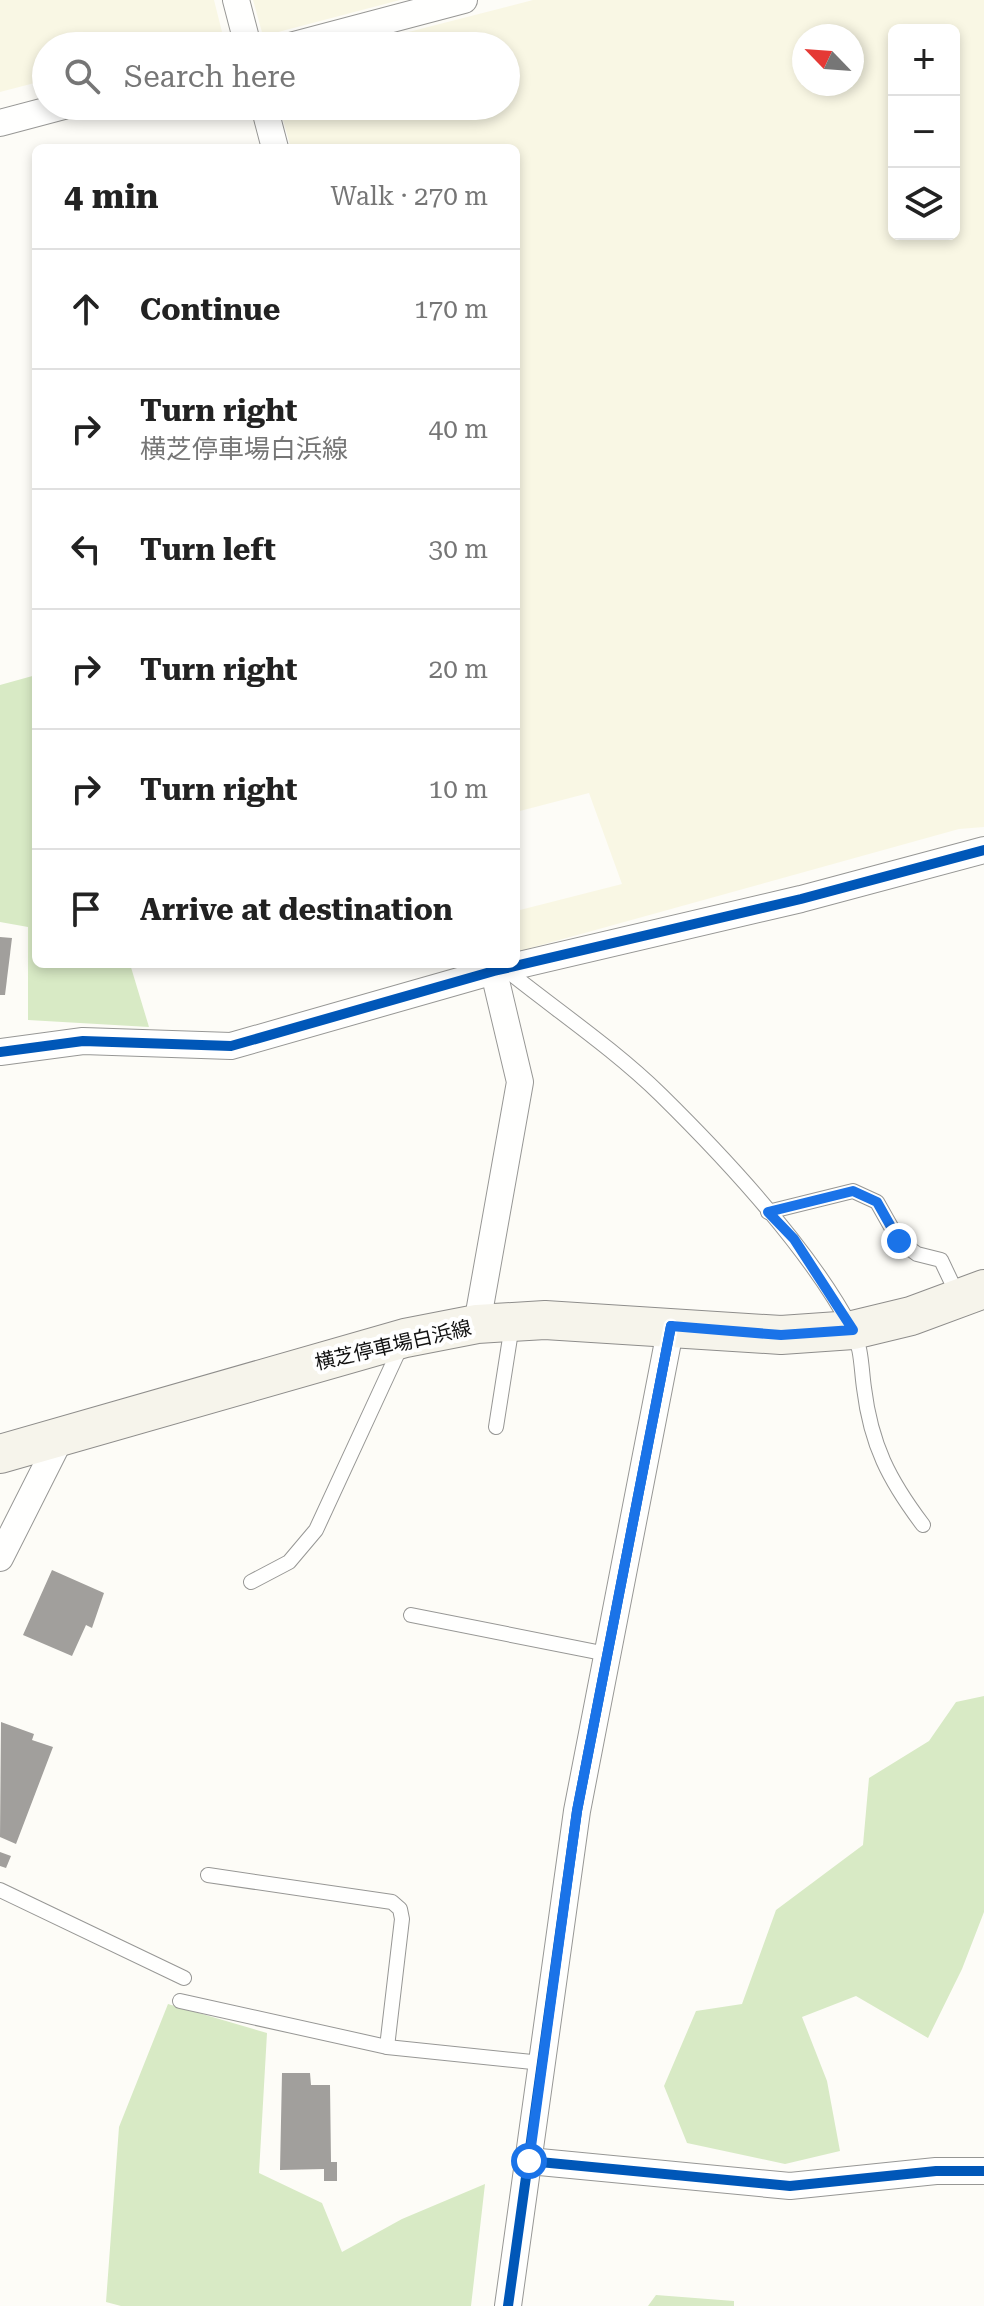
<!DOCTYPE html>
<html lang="en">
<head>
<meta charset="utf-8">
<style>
	:root { --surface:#fff; --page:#f2f2f2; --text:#222; --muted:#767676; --line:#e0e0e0 }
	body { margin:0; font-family:"Roboto Serif","Noto Sans JP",serif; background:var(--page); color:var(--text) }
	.controls { position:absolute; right:24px; top:24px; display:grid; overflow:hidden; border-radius:12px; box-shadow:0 4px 12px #0003 }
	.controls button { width:72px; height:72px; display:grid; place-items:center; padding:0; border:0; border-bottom:2px solid var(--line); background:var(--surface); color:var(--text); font:40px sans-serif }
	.compass { position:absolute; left:792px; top:24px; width:72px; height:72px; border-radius:50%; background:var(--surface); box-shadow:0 4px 12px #0003; rotate:295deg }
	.stop { position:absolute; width:24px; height:24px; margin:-18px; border:6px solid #1a73e8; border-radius:50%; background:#fff }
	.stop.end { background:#1a73e8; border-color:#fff; box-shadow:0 2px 8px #0008 }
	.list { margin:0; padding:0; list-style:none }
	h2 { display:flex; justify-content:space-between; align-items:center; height:104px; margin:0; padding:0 32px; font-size:34px }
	h2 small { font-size:26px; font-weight:400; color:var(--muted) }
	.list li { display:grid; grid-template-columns:52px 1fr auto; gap:24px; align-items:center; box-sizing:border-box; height:120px; padding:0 32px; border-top:2px solid var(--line) }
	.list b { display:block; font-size:30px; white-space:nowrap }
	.list p { margin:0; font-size:26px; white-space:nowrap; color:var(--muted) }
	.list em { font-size:26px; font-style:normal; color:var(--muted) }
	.icon { flex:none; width:44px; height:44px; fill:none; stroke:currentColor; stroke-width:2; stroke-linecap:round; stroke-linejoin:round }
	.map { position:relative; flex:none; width:984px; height:2306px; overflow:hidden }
	.search { position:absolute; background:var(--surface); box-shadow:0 4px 12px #0003; left:32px; top:32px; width:488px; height:88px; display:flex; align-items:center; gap:20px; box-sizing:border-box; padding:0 28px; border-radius:44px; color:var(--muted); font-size:30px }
	.panel { position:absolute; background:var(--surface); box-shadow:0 4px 12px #0003; left:32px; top:144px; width:488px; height:824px; border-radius:12px }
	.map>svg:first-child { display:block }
	.farmland { fill:#f9f7e4; fill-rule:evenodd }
	.forest { fill:#d8eac5 }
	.building { fill:#a19f9c }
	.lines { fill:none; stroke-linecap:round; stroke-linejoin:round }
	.lane-casing { stroke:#979795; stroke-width:16 }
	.street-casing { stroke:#979795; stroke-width:28 }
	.secondary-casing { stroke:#8e8d8b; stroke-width:40 }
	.lane { stroke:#fffffe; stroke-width:14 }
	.street { stroke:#fffffe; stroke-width:26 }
	.secondary { stroke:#f6f4eb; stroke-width:38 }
	.cycleway-casing { stroke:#fff; stroke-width:15 }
	.cycleway { stroke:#0057b8; stroke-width:10 }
	.route { stroke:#1a73e8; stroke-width:10 }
	.labels { text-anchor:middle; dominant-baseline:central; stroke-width:8; stroke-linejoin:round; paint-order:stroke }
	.street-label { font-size:20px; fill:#111; stroke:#fff }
</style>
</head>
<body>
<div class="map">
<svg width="984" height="2306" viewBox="0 0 984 2306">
	<rect width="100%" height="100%" fill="#fdfcf7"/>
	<g class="farmland">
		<polygon points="0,0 214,0 223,36 185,46 46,46 46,80 0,92"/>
		<polygon points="253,0 400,0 263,36"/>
		<path d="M533 0H984V827L959 829 516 952V911L622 884 589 793 516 812V148H291L279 106H506V46H390L389 37ZM894 30H954V234H894ZM852 36V84H804V36Z"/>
	</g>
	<g class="forest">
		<polygon points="36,675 36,964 130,964 149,1027 28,1020 28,927 0,922 0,685"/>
		<polygon points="984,1696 984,1912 962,1969 928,2038 856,1996 802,2017 827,2081 840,2151 785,2164 687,2143 664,2086 696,2011 742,2004 776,1910 863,1845 869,1778 929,1741 956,1702"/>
		<polygon points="168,2004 267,2033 259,2173 322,2203 342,2252 402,2219 485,2184 471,2306 121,2306 106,2302 119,2127"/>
		<polygon points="656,2295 734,2301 734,2306 648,2306"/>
	</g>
	<g class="building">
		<polygon points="0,937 12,938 5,995 0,995"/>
		<polygon points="52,1570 104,1593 92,1628 86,1625 72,1656 23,1635"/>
		<polygon points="1,1722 34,1734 32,1740 53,1747 16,1844 0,1837"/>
		<polygon points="0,1852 11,1856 6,1868 0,1866"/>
		<polygon points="282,2073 310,2073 311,2085 330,2085 331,2162 337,2162 337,2181 324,2181 324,2169 280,2170"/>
	</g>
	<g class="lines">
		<defs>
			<g id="lane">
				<path d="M505 969C556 1010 614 1049 661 1095 726 1159 809 1248 852 1329 862 1348 861 1367 864 1388 871 1445 889 1480 923 1525"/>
				<polyline points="768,1212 853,1191 877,1202 899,1241 917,1254 941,1260 959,1298"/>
				<polyline points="496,1427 512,1325"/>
				<polyline points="251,1582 289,1562 316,1530 401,1346"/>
				<polyline points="411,1615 607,1654"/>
				<polyline points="208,1875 392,1902 400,1909 402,1919 387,2047"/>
				<polyline points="0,1890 184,1978"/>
				<polyline points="180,2001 387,2047 542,2063"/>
			</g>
			<g id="street">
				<polyline points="236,0 248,46"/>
				<polyline points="290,46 464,0"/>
				<polyline points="264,106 275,148"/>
				<polyline points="0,123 64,106"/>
				<polyline points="0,1052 83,1041 231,1046 494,971 801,899 984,850"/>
				<polyline points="477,1324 520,1082 492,964"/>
				<polyline points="0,1558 60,1439"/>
				<polyline points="529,2161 790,2186 936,2171 984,2171"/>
				<polyline points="508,2306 577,1811 671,1326"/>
			</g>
			<polyline id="secondary" points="0,1454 405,1338 477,1324 545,1320 781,1335 853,1330 911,1316 984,1289"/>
		</defs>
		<use href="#lane" class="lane-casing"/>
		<use href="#street" class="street-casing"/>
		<use href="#secondary" class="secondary-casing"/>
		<use href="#lane" class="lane"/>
		<use href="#street" class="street"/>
		<use href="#secondary" class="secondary"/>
		<defs>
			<g id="cycleway">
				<polyline points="0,1052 83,1041 231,1046 494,971 801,899 984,850"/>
				<polyline points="529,2161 790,2186 936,2171 984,2171"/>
				<polyline points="508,2306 577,1811 671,1326"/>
			</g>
		</defs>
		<use href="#cycleway" class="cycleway-casing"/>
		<use href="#cycleway" class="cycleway"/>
	</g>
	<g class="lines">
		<polyline class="route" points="529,2161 577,1811 671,1326 781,1335 853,1330 794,1239 768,1212 853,1191 877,1202 899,1241"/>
	</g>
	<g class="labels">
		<g class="street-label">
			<text transform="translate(393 1345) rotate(-13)">横芝停車場白浜線</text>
		</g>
	</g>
</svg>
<div class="controls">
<button>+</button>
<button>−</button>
<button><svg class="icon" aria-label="layers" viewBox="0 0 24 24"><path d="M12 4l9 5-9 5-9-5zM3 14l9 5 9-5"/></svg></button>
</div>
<svg class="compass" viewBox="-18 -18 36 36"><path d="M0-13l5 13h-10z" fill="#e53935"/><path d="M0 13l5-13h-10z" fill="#767676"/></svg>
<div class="stop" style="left:529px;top:2161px"></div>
<div class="stop end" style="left:899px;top:1241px"></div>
<div class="search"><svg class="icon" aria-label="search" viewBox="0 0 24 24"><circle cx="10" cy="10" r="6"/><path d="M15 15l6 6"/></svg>Search here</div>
<section class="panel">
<h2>4 min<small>Walk · 270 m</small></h2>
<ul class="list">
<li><svg class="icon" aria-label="ahead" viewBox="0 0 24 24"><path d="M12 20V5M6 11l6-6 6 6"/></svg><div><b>Continue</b></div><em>170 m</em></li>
<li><svg class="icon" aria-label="right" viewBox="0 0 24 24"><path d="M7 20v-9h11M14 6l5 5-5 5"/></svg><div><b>Turn right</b><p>横芝停車場白浜線</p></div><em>40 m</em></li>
<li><svg class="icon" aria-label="left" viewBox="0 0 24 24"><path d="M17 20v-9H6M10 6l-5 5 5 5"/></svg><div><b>Turn left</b></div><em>30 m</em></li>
<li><svg class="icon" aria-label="right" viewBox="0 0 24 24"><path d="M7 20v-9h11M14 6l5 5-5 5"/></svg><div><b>Turn right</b></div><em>20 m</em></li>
<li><svg class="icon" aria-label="right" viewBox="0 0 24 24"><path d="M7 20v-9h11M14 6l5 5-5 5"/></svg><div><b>Turn right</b></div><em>10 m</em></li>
<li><svg class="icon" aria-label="arrive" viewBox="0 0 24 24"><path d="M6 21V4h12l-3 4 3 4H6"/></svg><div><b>Arrive at destination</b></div></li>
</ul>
</section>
</div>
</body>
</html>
